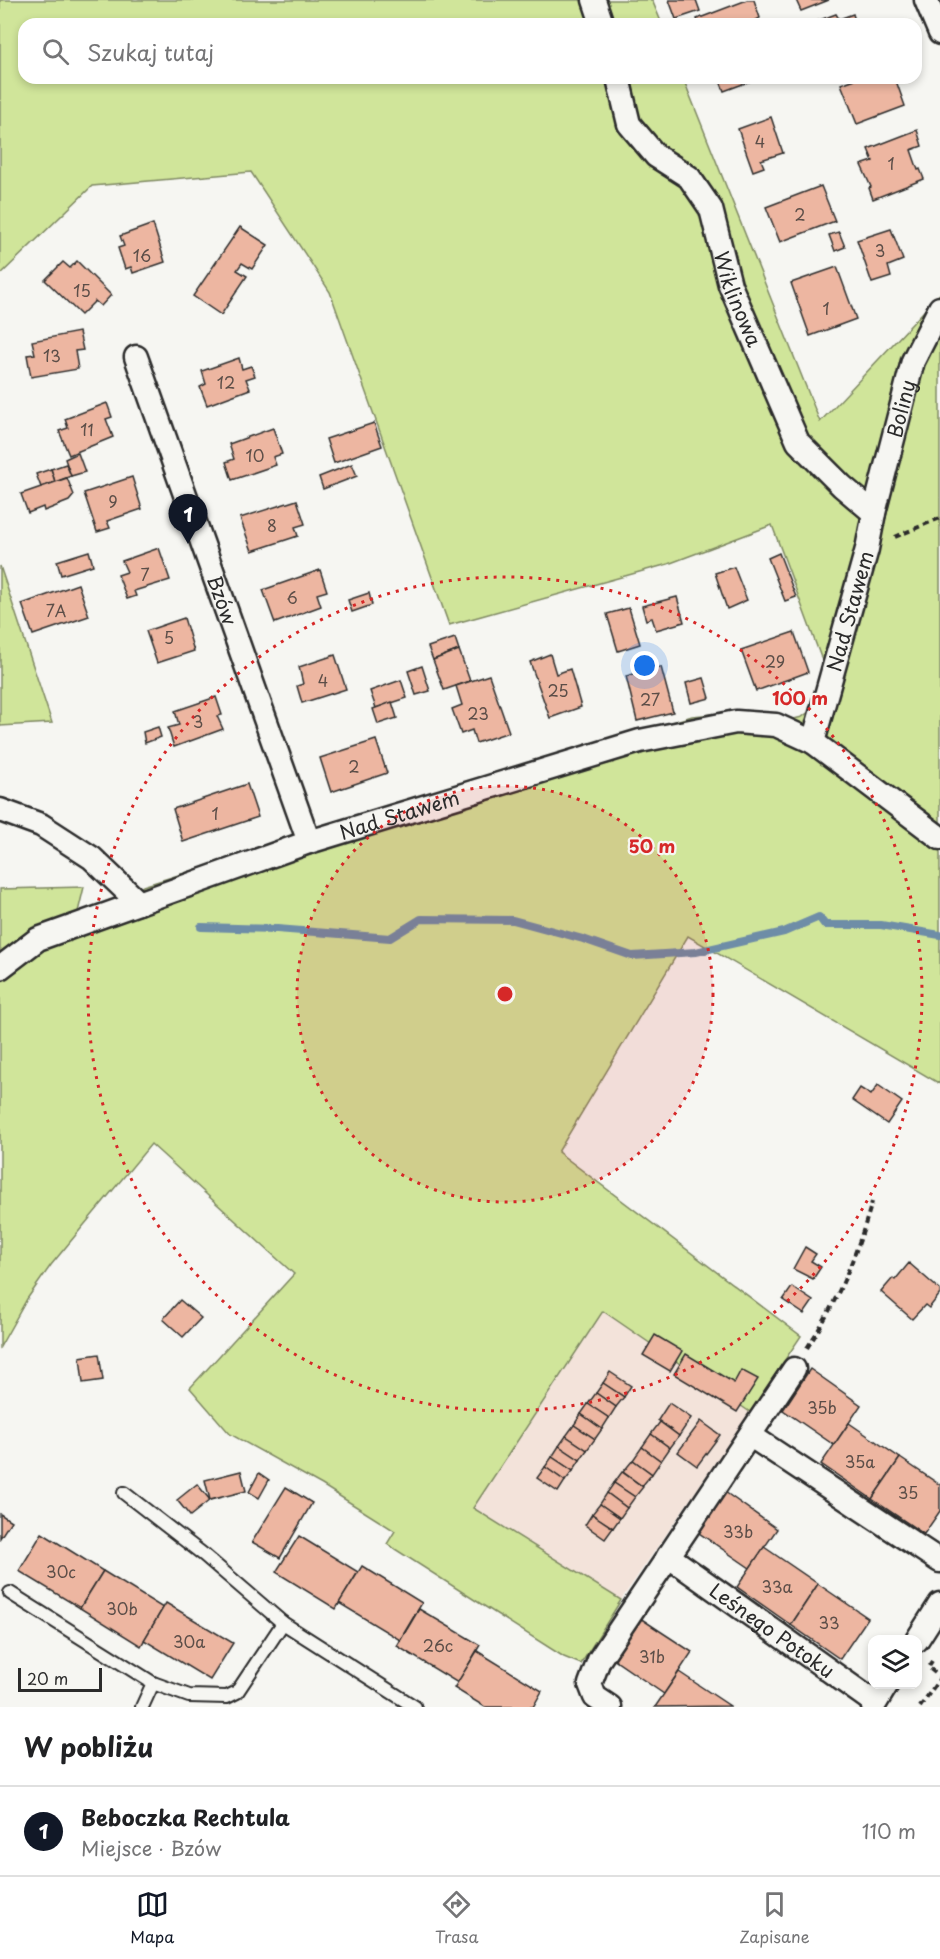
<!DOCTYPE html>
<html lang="pl">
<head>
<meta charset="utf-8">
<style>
	:root { --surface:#fff; --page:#f2f2f2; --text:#202124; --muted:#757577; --line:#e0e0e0; --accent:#111827 }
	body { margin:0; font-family:"Playpen Sans",sans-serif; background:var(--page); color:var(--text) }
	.controls { position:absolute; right:18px; bottom:18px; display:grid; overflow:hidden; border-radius:12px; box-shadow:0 3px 9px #0003 }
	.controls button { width:54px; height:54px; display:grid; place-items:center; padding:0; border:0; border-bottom:2px solid var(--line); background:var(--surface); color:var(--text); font:30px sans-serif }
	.scale { position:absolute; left:18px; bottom:15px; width:84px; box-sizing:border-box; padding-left:6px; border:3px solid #2b2b2b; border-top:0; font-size:16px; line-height:21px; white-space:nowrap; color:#2b2b2b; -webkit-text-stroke:4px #f6f6f2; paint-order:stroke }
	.you { position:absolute; left:645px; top:666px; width:21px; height:21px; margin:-15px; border:4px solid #fff; border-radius:50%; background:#1a73e8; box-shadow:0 0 0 9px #1a73e833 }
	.badge { display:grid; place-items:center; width:39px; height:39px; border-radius:50%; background:var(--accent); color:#fff; font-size:20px; font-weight:700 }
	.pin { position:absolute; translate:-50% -50px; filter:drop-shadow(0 2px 3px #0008) }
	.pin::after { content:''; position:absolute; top:32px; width:21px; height:18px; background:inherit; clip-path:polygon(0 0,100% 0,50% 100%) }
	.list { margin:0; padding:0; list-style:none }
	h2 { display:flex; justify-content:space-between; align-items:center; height:78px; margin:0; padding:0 24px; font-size:26px }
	h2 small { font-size:20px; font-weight:400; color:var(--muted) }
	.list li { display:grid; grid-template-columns:39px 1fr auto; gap:18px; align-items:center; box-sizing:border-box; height:90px; padding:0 24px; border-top:2px solid var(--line) }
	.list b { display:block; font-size:22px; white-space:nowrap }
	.list p { margin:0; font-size:20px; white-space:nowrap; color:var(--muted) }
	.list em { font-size:20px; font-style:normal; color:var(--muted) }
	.icon { flex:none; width:33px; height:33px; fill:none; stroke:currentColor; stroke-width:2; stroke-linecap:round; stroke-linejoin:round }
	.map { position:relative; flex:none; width:940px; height:1707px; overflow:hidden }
	.search { position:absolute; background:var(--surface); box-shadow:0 3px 9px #0003; left:18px; right:18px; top:18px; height:66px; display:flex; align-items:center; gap:15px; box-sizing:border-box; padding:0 21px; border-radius:18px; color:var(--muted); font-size:22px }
	.sheet { height:168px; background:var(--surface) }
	nav { display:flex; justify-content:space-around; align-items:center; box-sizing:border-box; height:84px; border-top:2px solid var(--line); background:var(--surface); font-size:16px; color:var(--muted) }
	nav a { display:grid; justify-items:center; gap:3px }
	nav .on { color:var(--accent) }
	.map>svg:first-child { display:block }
	.built { fill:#f3e3da }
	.green { fill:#d0e59a; stroke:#7e8862; stroke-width:1.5 }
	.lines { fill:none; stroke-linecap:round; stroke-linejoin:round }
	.stream { stroke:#6e8da7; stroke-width:8 }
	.building { fill:#edb6a1; stroke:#2b2b2b; stroke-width:1.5 }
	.lane-casing { stroke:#2b2b2b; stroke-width:16 }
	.street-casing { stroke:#2b2b2b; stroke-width:27 }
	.path { stroke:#2b2b2b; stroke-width:4; stroke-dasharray:6 4.5; stroke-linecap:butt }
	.lane { stroke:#f6f6f2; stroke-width:12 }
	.street { stroke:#f6f6f2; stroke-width:22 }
	.ring { fill:none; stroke:#d62828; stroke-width:3; stroke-dasharray:3 6 }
	.labels { text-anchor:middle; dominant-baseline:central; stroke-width:4.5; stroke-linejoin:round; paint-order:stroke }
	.number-label { font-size:16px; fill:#5c4e48 }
	.street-label { font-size:20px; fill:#2b2b2b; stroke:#f6f6f2 }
	.centre { fill:#d62828; stroke:#f6f6f2; stroke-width:3 }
	.ring-label { font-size:18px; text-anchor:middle; font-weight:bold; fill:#d62828; stroke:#f6f6f2; stroke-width:4.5; stroke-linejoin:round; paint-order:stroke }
</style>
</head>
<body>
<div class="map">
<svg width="940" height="1707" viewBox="0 0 940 1707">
	<rect width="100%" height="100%" fill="#f6f6f2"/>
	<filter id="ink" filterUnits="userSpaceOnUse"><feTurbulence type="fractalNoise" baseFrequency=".0167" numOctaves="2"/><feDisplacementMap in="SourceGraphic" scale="12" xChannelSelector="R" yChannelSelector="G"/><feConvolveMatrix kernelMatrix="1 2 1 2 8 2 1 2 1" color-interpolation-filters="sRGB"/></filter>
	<g filter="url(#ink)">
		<polygon class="built" points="603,1310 750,1412 621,1600 473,1508"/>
		<g class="green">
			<polygon points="0,0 652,0 662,24 24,24 24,78 683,78 820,422 940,294 940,1084 688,936 558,1152 801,1336 750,1412 603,1311 473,1508 621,1600 581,1664 564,1657 387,1544 395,1531 322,1485 230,1434 190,1388 294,1274 151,1144 51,1265 27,1299 0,1347 0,889 84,887 71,941 143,886 692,716 748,711 794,719 802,717 810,711 823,663 772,525 668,564 449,625 330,292 251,172 92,186 0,275"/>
			<polygon points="0,566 52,723 0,726"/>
		</g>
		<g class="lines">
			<polyline class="stream" points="201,927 277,929 390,938 421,919 513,920 583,939 632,956 696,952 784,932 819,917 825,925 881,925 940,935"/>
		</g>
		<g class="building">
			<polygon points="669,0 696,0 700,11 676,19"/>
			<polygon points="747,0 754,0 760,18 749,24 699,24 697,19"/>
			<polygon points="796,0 829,0 801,11"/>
			<polygon points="836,14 839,19 853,14 856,24 809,24"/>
			<polygon points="719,78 759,78 724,91"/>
			<polygon points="858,78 895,78 905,106 857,124 841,84"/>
			<polygon points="771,117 783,153 761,160 764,167 753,171 738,129"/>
			<polygon points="917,130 922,146 911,150 918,170 920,169 924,179 873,199 869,188 871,187 861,165 873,161 868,149"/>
			<polygon points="821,186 835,221 780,242 766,207"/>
			<polygon points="153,224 165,262 133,273 131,267 125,269 118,248 124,246 120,236"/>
			<polygon points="240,227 268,245 252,269 242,263 237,270 247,276 221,315 193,296"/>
			<polygon points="891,229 903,260 888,266 891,277 872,283 857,240"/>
			<polygon points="839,232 845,247 835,251 829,235"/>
			<polygon points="77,261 111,295 101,306 95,301 81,315 45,280 63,262 70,268"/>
			<polygon points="837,267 856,319 810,336 791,283"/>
			<polygon points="79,332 83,350 75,351 78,369 31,377 27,355 35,354 32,341"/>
			<polygon points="239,358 242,369 251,366 255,376 246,379 250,389 207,405 200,387 206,384 202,371"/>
			<polygon points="107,403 112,417 106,419 113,437 69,455 59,431 68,428 65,419"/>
			<polygon points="374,423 382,446 334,463 326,439"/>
			<polygon points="273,428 282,454 273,457 276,465 232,480 226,462 234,459 229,444"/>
			<polygon points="78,453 85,472 71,476 65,459"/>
			<polygon points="66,464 71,476 55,482 51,469"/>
			<polygon points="352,464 357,476 323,489 319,477"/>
			<polygon points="51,469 55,482 41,487 36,474"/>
			<polygon points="132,477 142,509 107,521 110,528 97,532 84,493"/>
			<polygon points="67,478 74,495 69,501 44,511 43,507 28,513 21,494"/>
			<polygon points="297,500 305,524 295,527 298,536 252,551 240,518"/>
			<polygon points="159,548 170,580 134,591 136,596 127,599 118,575 127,572 122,561"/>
			<polygon points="89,551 93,565 61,575 57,561"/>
			<polygon points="779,553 796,597 785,601 768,558"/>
			<polygon points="734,567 747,600 727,609 715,573"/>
			<polygon points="320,570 327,591 317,594 321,606 275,623 263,590"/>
			<polygon points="78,584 89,616 33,635 22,604"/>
			<polygon points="369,593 372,605 352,612 348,600"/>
			<polygon points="677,597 684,622 656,630 652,618 646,620 642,606"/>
			<polygon points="629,608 640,644 618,651 607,614"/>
			<polygon points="184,618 194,651 157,663 146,631"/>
			<polygon points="794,632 808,672 756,691 741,650"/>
			<polygon points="455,638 459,650 433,660 428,647"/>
			<polygon points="459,650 470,681 444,690 433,660"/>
			<polygon points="550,654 556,674 570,669 581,707 550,718 530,662"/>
			<polygon points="335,655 346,689 302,703 297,686 303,684 299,667"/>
			<polygon points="422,666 430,691 416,695 408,671"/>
			<polygon points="661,667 673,712 637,721 626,676"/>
			<polygon points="489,675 509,732 476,743 472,730 461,734 452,709 462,705 456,686"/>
			<polygon points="704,678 710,698 691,703 686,683"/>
			<polygon points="401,680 407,698 376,708 370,691"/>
			<polygon points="216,697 222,715 217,716 223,729 174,747 168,728 179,725 175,711"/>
			<polygon points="392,702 397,718 378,724 373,709"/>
			<polygon points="158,727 161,737 145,743 143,732"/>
			<polygon points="376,740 387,773 331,792 320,758"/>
			<polygon points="247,784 258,817 183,842 173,809"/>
			<polygon points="878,1085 902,1102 887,1124 852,1100 860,1088 871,1095"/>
			<polygon points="805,1247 816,1254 811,1261 821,1267 813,1279 793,1269"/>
			<polygon points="909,1263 940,1290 940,1294 929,1308 925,1305 912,1319 881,1292 893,1278 895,1280"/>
			<polygon points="792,1287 813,1301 804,1314 783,1300"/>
			<polygon points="180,1300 201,1318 183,1337 163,1319"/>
			<polygon points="655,1335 682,1351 670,1371 643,1355"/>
			<polygon points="99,1354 103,1380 83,1383 80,1357"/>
			<polygon points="686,1354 734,1383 741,1370 758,1379 737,1412 674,1374"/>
			<polygon points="810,1369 861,1405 834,1445 783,1410"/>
			<polygon points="610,1372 631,1386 624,1397 603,1383"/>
			<polygon points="603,1383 624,1397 616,1407 596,1393"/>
			<polygon points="596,1393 616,1407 609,1418 588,1404"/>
			<polygon points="669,1403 691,1418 679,1436 658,1420"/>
			<polygon points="588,1404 609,1418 602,1429 581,1414"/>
			<polygon points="581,1414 602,1429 595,1439 574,1425"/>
			<polygon points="701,1421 720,1435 697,1466 678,1452"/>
			<polygon points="660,1422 679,1436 670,1448 651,1434"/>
			<polygon points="849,1423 900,1458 872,1499 821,1464"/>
			<polygon points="574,1425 595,1439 587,1450 566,1436"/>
			<polygon points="651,1434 670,1448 661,1461 642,1447"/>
			<polygon points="566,1436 587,1450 580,1460 559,1446"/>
			<polygon points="559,1446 580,1460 573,1471 552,1457"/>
			<polygon points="642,1447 661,1461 652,1474 633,1460"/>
			<polygon points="552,1457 573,1471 565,1481 545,1467"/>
			<polygon points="900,1458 940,1485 940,1511 924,1534 872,1499"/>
			<polygon points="633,1460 652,1474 642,1486 623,1472"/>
			<polygon points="545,1467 565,1481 558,1492 537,1478"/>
			<polygon points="241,1471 246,1491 210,1500 205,1480"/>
			<polygon points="622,1472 643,1487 635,1497 614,1483"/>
			<polygon points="259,1473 269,1480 259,1498 249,1492"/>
			<polygon points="614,1483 635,1497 627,1508 607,1493"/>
			<polygon points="197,1484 210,1500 190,1516 177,1500"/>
			<polygon points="286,1487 312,1503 280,1558 252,1542"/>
			<polygon points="725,1492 777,1529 750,1568 699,1533"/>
			<polygon points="607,1493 627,1508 620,1518 600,1504"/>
			<polygon points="600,1504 620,1518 613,1528 592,1514"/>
			<polygon points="0,1514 11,1521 0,1538"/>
			<polygon points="592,1514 613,1528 605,1539 585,1525"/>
			<polygon points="42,1533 103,1571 80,1608 19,1571"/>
			<polygon points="299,1536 358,1572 336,1609 276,1572"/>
			<polygon points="764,1547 818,1584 791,1625 737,1587"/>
			<polygon points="362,1566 422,1603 400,1640 339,1603"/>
			<polygon points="103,1571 163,1608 141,1646 80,1608"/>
			<polygon points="818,1584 868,1618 840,1659 791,1625"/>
			<polygon points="166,1603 233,1643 210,1680 144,1640"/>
			<polygon points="419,1609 480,1645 458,1683 397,1646"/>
			<polygon points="640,1618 692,1652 664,1694 613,1659"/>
			<polygon points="477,1651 542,1691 533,1707 485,1707 454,1688"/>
			<polygon points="679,1672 730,1706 655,1707"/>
		</g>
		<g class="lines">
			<defs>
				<g id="lane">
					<polyline points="124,1493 204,1555 283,1623 415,1707"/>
					<polyline points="10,1593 153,1683 189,1696 227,1697 237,1692 283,1623"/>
					<polyline points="142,1707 153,1683"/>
				</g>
				<g id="street">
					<polyline points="594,0 602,24"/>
					<polyline points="926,0 940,33"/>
					<path id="s1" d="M618 78 629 124 656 156 689 177 711 209 730 285 798 442 842 486 874 513"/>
					<path id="s2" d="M136 357 309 842"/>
					<path id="s3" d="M813 742 867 549 874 513 913 361 940 308"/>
					<polyline points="0,810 41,825 92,858 139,903"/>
					<path id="s4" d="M0 968 38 939 309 842 640 741 736 722 776 725 813 742 940 838"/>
					<polyline points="751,1436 940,1561"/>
					<path id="s5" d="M668 1556 875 1703"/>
					<polyline points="917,1640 940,1604"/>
					<polyline points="610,1707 595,1697 590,1684 599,1660 794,1369"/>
					<polyline points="873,1707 887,1684"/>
				</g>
			</defs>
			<use href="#lane" class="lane-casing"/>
			<use href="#street" class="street-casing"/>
			<g class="path">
				<polyline points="895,537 940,518"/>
				<path d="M807 1348C837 1303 857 1254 872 1202"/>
				<polyline points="932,1661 928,1667 940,1677"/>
				<polyline points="920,1707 940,1678"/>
			</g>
			<use href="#lane" class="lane"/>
			<use href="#street" class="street"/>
		</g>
	</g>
	<circle cx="505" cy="994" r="208" fill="#d62828" fill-opacity=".12"/>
	<g class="ring">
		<circle cx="505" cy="994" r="208"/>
		<circle cx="505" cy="994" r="417"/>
	</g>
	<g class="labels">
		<g class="number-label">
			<text x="760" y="141">4</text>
			<text x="891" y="163">1</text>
			<text x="800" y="214">2</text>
			<text x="880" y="250">3</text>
			<text x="142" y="255">16</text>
			<text x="82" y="290">15</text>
			<text x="826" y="308">1</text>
			<text x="52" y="355">13</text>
			<text x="226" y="382">12</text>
			<text x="87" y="429">11</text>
			<text x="255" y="455">10</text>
			<text x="113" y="501">9</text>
			<text x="272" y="525">8</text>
			<text x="145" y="574">7</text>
			<text x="292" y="597">6</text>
			<text x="56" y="610">7A</text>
			<text x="169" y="637">5</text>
			<text x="775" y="661">29</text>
			<text x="323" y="680">4</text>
			<text x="558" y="690">25</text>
			<text x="650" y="699">27</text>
			<text x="478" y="713">23</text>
			<text x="198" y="721">3</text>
			<text x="354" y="766">2</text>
			<text x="215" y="813">1</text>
			<text x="822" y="1407">35b</text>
			<text x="860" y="1461">35a</text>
			<text x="908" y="1492">35</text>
			<text x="738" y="1531">33b</text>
			<text x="61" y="1571">30c</text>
			<text x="777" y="1586">33a</text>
			<text x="122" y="1608">30b</text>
			<text x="829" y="1622">33</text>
			<text x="189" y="1641">30a</text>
			<text x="438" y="1645">26c</text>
			<text x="652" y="1656">31b</text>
		</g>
		<g class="street-label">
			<text stroke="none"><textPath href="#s1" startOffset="261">Wiklinowa</textPath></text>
			<text stroke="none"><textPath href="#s3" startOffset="345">Boliny</textPath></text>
			<text stroke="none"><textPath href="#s2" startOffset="258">Bzów</textPath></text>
			<text stroke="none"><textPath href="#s3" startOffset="136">Nad Stawem</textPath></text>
			<text stroke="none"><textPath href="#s4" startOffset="430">Nad Stawem</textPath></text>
			<text stroke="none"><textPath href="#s5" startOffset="128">Leśnego Potoku</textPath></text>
		</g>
	</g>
	<circle cx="505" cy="994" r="9" class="centre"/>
	<g class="ring-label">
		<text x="800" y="705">100 m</text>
		<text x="652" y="853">50 m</text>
	</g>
</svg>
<div class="controls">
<button><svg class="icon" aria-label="layers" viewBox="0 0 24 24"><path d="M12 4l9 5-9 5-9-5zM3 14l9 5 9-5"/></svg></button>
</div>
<div class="scale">20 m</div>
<div class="you"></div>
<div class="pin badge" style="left:188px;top:544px">1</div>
<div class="search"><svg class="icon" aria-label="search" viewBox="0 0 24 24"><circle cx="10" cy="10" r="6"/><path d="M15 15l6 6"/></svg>Szukaj tutaj</div>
</div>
<section class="sheet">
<h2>W pobliżu<small></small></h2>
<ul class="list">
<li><span class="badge">1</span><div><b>Beboczka Rechtula</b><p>Miejsce · Bzów</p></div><em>110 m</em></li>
</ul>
</section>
<nav>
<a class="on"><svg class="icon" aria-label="map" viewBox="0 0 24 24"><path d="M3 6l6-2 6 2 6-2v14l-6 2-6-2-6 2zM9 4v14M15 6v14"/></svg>Mapa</a>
<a><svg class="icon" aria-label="directions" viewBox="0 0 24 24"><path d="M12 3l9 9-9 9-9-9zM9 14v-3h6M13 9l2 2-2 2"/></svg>Trasa</a>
<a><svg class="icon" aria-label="saved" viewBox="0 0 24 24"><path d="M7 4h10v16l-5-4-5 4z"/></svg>Zapisane</a>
</nav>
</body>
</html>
